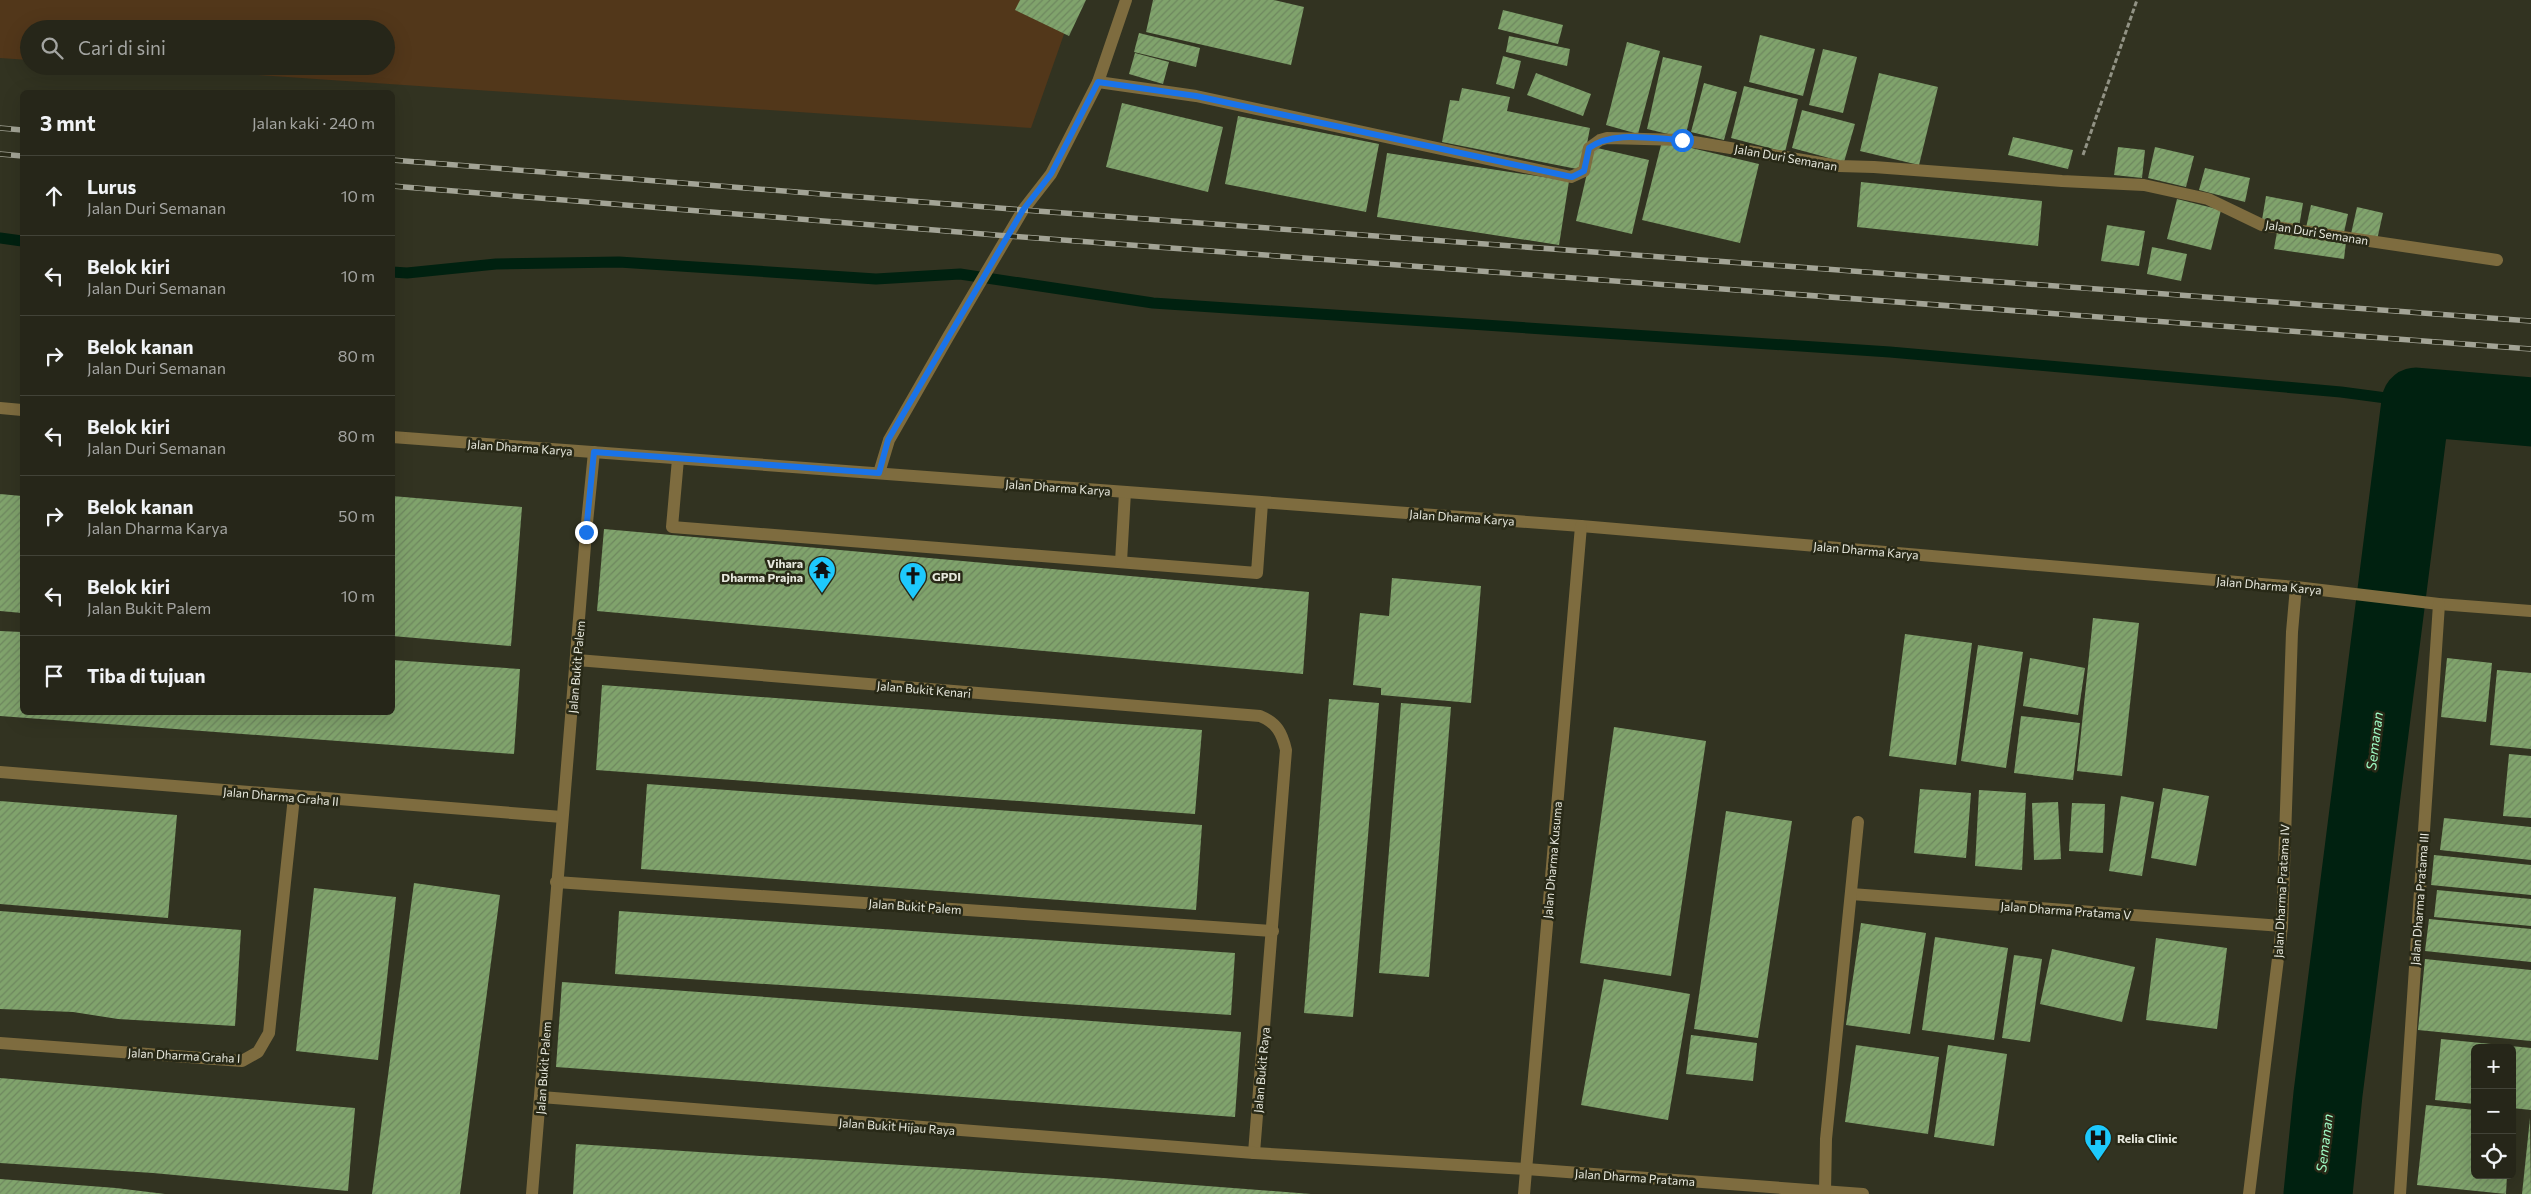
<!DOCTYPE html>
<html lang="id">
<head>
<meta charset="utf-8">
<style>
	:root { --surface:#262619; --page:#2e2e22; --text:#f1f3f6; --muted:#a4a5a2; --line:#424338 }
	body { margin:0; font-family:Commissioner,sans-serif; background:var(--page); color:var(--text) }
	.controls { position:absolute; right:15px; bottom:15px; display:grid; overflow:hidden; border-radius:8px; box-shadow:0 5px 20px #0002 }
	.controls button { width:45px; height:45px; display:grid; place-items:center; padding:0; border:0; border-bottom:1px solid var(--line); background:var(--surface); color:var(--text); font:25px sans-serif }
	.stop { position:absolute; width:15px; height:15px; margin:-11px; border:4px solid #1a73e8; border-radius:50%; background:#fff }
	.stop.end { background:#1a73e8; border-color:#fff; box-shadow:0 1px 5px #0008 }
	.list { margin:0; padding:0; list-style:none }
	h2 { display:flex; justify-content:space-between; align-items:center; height:65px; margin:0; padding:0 20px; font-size:21px }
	h2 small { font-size:16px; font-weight:400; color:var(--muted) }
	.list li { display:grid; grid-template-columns:32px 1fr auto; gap:15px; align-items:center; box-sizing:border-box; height:80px; padding:0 20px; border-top:1px solid var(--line) }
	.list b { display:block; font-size:19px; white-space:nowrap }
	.list p { margin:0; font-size:16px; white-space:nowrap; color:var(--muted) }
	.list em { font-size:16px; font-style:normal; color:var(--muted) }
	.icon { flex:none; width:28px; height:28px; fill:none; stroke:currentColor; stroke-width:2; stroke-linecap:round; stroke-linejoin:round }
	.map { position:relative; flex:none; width:2531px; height:1194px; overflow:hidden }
	.search { position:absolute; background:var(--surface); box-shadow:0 5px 20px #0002; left:20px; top:20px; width:375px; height:55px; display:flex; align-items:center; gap:12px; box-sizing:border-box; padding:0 18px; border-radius:28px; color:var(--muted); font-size:19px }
	.panel { position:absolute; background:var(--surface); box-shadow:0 5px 20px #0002; left:20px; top:90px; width:375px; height:625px; border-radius:8px }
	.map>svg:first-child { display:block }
	.green { fill:#52371a }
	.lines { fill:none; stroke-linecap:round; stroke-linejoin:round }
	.stream { stroke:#002110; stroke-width:11 }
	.river { stroke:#002110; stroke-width:69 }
	.building { fill:url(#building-hatch) }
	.path { stroke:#929385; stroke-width:3; stroke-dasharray:5 2.5; stroke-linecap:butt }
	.service { stroke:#7e6c3f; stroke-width:12 }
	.minor { stroke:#7e6c3f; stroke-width:12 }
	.rail-casing { stroke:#a3a496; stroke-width:5.5 }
	.rail { stroke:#282917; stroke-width:4; stroke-dasharray:11; stroke-linecap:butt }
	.route { stroke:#1a73e8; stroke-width:6 }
	.labels { text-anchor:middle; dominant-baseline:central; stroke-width:5; stroke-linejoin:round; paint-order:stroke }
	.street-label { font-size:12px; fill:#e7e8dd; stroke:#282917 }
	.poi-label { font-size:12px; font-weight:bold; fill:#e7e8dd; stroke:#282917; text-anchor:start }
	.water-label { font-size:14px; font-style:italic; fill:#9ffbc4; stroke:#282917 }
</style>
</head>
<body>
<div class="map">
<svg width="2531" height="1194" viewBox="0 0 2531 1194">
	<defs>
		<pattern id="building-hatch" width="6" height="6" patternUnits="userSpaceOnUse" patternTransform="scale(1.25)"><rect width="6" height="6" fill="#80a36c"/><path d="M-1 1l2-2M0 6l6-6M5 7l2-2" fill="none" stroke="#6e875f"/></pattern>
	</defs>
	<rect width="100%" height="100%" fill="#323321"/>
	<polygon class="green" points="0,0 1076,0 1031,128 128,66 386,66 386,29 29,29 29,60 0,58"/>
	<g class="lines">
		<g class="stream">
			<polyline points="0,238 22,241"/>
			<polyline points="392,272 407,273 496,264 619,262 876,279 960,274 1153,303 1890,352 2341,392 2416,402"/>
		</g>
		<polyline class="river" points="2318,1194 2328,1094 2416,402 2531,412"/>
	</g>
	<g class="building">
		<polygon points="1020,0 1086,0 1069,36 1015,10"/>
		<polygon points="1153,0 1274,0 1304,7 1291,65 1146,32"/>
		<polygon points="1503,10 1563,25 1558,44 1498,29"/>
		<polygon points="1139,33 1200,48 1196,67 1134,52"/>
		<polygon points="1760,35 1815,49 1803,96 1749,82"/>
		<polygon points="1509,36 1570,49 1567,66 1506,52"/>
		<polygon points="1627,42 1660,51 1638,134 1606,125"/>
		<polygon points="1823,49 1857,57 1843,113 1809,105"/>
		<polygon points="1135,53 1169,62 1163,84 1129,74"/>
		<polygon points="1503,56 1521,61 1514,89 1496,84"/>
		<polygon points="1663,57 1702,66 1685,138 1647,129"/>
		<polygon points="1536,73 1591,94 1583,116 1527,95"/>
		<polygon points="1879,73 1938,87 1919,165 1860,151"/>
		<polygon points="1704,83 1737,92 1724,140 1691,132"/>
		<polygon points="1744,86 1798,99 1785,152 1731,138"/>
		<polygon points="1462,88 1510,97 1507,111 1590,128 1582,170 1442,142 1450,100 1459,101"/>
		<polygon points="1122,103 1223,127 1208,192 1106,167"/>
		<polygon points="1802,110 1855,124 1844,162 1792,148"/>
		<polygon points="1238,116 1379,144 1366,212 1225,184"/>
		<polygon points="2013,137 2073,150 2068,169 2008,155"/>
		<polygon points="1662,141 1759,164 1740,243 1642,220"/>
		<polygon points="1593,147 1649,160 1632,234 1576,221"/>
		<polygon points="2118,147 2145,150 2142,178 2114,175"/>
		<polygon points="2155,147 2194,156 2186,187 2148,178"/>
		<polygon points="1387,153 1569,181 1559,245 1377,217"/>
		<polygon points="2205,168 2250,178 2245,202 2199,190"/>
		<polygon points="1861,182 2042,201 2038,246 1857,227"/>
		<polygon points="2266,196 2303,203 2299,227 2262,220"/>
		<polygon points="2177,199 2221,210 2211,250 2167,239"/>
		<polygon points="2311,205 2348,214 2343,237 2306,228"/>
		<polygon points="2357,207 2383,213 2377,240 2351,234"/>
		<polygon points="2107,225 2145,231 2139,266 2101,261"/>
		<polygon points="2277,232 2346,242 2344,259 2274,249"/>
		<polygon points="2152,247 2187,254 2181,281 2147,274"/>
		<polygon points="0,494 22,496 22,613 0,611"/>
		<polygon points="392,496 522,507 511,646 392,636"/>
		<polygon points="604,529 1309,592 1303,674 597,611"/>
		<polygon points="1392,578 1481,586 1471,703 1381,695 1381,688 1353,685 1360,613 1389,616"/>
		<polygon points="2093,618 2139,623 2122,776 2077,771"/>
		<polygon points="0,631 22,632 22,712 392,712 392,660 520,669 514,754 0,716"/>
		<polygon points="1905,634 1972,643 1956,765 1889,756"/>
		<polygon points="1978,645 2023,652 2006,768 1961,761"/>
		<polygon points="2030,658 2085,668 2078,715 2023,706"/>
		<polygon points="2447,658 2492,663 2486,722 2441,717"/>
		<polygon points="2497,670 2531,673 2531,749 2490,745"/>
		<polygon points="602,685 1202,730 1195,814 596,770"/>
		<polygon points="1329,699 1379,703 1353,1017 1304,1013"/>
		<polygon points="1401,703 1451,707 1429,977 1379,973"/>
		<polygon points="2021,716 2080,723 2073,780 2014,773"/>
		<polygon points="1614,727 1706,741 1671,976 1580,963"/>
		<polygon points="2509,754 2531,756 2531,818 2503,816"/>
		<polygon points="647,784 1202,825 1196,910 641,869"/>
		<polygon points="2163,788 2209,796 2196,866 2151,858"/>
		<polygon points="1920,789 1971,793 1966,858 1914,853"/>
		<polygon points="1979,790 2026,793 2022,870 1975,866"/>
		<polygon points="2121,796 2154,802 2142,876 2109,871"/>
		<polygon points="0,801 177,815 168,918 0,904"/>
		<polygon points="2058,802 2061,859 2034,860 2032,803"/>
		<polygon points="2072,803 2105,804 2103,853 2069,851"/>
		<polygon points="1726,811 1792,821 1758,1038 1694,1029"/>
		<polygon points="2444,818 2531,827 2531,860 2440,850"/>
		<polygon points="2434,855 2531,865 2531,895 2431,885"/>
		<polygon points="414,883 500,895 460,1194 372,1194"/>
		<polygon points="314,888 396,897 378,1060 296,1051"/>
		<polygon points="2437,890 2531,899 2531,926 2434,917"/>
		<polygon points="0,911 241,930 235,1026 118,1019 73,1012 0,1009"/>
		<polygon points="619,911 1235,953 1231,1015 615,974"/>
		<polygon points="2429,919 2531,929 2531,962 2425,951"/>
		<polygon points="1861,923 1926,933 1910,1034 1846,1025"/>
		<polygon points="1935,937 2008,948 1994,1040 1922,1030"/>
		<polygon points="2156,938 2227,948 2217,1029 2146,1020"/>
		<polygon points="2052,949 2135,967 2122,1022 2040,1004"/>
		<polygon points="2014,955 2042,959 2030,1042 2002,1038"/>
		<polygon points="2425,959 2531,970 2531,1041 2418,1030"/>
		<polygon points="1604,979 1690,994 1668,1120 1581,1105"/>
		<polygon points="562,982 1241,1032 1235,1117 556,1067"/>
		<polygon points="1691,1035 1757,1043 1753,1081 1686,1074"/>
		<polygon points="2441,1039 2531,1048 2531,1110 2512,1108 2512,1048 2475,1048 2475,1104 2435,1100"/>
		<polygon points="1856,1045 1939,1057 1928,1134 1845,1122"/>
		<polygon points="1948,1045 2007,1054 1994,1146 1934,1137"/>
		<polygon points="0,1078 355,1108 348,1191 153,1173 0,1163"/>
		<polygon points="2426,1105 2475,1110 2475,1175 2507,1175 2506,1194 2417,1185"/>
		<polygon points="2530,1118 2531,1194 2522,1194"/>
		<polygon points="576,1144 1103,1178 1311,1194 573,1194"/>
		<polygon points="0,1179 116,1188 165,1194 0,1194"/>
	</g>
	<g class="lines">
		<polyline class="path" points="2083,155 2137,0"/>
		<g class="service">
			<polyline points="678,459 672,527 1257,573 1262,503"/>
			<polyline points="1121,562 1125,492"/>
		</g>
		<g class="minor">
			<polyline points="1098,82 1196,96 1571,177 1584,171 1589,148 1600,140 1607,138 1682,140 1839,166 1874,167 2062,181 2144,185 2208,199 2262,225 2497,260"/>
			<polyline points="0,408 22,410"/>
			<polyline points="392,437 1581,526 2296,587 2439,604 2531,611"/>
			<polyline points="879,473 889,440 948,337 1023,210 1051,174 1098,82 1126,0"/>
			<path d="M577 660 1260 716C1277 723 1282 733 1286 750L1254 1153"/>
			<polyline points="0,772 562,817"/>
			<polyline points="556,882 1273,931"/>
			<polyline points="1851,894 2282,926"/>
			<polyline points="0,1043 242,1061 258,1052 269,1033 294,797"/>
			<polyline points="541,1097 1254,1153 1526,1169 1863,1194"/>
			<polyline points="1825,1191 1826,1139 1858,822"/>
			<polyline points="532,1194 586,533 594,452"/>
			<polyline points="1524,1194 1581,526"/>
			<polyline points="2249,1194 2282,926 2292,632 2296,587"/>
			<polyline points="2400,1194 2439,604"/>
		</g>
		<defs>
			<g id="rail">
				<polyline points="0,128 22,130"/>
				<polyline points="0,154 22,156"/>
				<polyline points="392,160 1023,210 2531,321"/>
				<polyline points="392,186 1008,236 2531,349"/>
			</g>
		</defs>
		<use href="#rail" class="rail-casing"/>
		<use href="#rail" class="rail"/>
	</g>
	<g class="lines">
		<path class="route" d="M586 532 594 452 879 473 888 440 1023 210 1051 174 1098 82 1196 96 1572 177 1584 171 1589 148C1613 130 1653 139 1682 140"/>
	</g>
	<defs>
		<symbol id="temple-pin" viewBox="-11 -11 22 30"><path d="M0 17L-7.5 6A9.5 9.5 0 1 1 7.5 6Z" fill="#1dc9fd" stroke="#282917"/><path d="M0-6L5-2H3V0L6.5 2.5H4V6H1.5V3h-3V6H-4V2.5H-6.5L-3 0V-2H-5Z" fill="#111"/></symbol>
		<symbol id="church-pin" viewBox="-11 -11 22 30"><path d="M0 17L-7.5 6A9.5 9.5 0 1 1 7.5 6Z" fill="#1dc9fd" stroke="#282917"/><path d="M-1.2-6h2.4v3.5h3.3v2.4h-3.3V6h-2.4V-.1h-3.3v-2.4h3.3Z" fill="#111"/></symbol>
		<symbol id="hospital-pin" viewBox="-11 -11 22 30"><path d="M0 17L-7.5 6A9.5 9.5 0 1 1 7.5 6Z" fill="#1dc9fd" stroke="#282917"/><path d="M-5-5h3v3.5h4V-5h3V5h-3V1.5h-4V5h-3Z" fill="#111"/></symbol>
	</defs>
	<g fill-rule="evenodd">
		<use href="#temple-pin" x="806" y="554" width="32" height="43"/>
		<use href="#church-pin" x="897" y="560" width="32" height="43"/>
		<use href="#hospital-pin" x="2082" y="1122" width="32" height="43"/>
	</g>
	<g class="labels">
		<g class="street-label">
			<text transform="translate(1786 157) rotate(10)">Jalan Duri Semanan</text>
			<text transform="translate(2317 232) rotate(9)">Jalan Duri Semanan</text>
			<text transform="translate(520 447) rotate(4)">Jalan Dharma Karya</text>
			<text transform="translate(1058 487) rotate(4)">Jalan Dharma Karya</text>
			<text transform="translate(1462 517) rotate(4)">Jalan Dharma Karya</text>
			<text transform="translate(1866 550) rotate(5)">Jalan Dharma Karya</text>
			<text transform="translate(2269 585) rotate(5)">Jalan Dharma Karya</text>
			<text transform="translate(576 667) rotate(-85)">Jalan Bukit Palem</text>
			<text transform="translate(924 689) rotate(5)">Jalan Bukit Kenari</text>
			<text transform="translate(281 796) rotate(5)">Jalan Dharma Graha II</text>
			<text transform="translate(1552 860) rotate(-85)">Jalan Dharma Kusuma</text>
			<text transform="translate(2281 891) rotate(-87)">Jalan Dharma Pratama IV</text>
			<text transform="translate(2419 899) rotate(-86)">Jalan Dharma Pratama III</text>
			<text transform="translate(915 906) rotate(4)">Jalan Bukit Palem</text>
			<text transform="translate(2066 910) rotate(4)">Jalan Dharma Pratama V</text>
			<text transform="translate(184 1055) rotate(3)">Jalan Dharma Graha I</text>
			<text transform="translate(543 1068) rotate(-86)">Jalan Bukit Palem</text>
			<text transform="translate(1261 1070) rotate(-85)">Jalan Bukit Raya</text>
			<text transform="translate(897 1126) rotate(4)">Jalan Bukit Hijau Raya</text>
			<text transform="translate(1635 1177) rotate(4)">Jalan Dharma Pratama</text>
		</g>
		<g class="poi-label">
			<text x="803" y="563" text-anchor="end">Vihara<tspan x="803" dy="14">Dharma Prajna</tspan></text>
			<text x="932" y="576">GPDI</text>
			<text x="2117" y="1138">Relia Clinic</text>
		</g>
		<g class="water-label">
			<text transform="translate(2374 741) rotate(-83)">Semanan</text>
			<text transform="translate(2324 1143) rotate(-83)">Semanan</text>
		</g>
	</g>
</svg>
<div class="controls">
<button>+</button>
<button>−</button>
<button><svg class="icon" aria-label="locate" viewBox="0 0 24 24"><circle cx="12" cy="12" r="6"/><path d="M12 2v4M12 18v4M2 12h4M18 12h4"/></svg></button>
</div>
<div class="stop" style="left:1682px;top:140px"></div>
<div class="stop end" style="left:586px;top:532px"></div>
<div class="search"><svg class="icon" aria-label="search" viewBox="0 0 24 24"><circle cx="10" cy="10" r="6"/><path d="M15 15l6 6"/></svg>Cari di sini</div>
<section class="panel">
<h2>3 mnt<small>Jalan kaki · 240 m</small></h2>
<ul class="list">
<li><svg class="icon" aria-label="ahead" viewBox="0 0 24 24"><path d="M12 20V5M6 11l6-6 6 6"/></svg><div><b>Lurus</b><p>Jalan Duri Semanan</p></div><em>10 m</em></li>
<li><svg class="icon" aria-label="left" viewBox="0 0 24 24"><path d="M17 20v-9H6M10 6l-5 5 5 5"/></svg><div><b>Belok kiri</b><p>Jalan Duri Semanan</p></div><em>10 m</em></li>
<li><svg class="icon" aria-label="right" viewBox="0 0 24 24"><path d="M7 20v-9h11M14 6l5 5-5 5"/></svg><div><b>Belok kanan</b><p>Jalan Duri Semanan</p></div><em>80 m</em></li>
<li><svg class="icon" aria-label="left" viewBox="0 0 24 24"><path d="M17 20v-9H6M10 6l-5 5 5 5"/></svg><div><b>Belok kiri</b><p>Jalan Duri Semanan</p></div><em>80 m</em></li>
<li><svg class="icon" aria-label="right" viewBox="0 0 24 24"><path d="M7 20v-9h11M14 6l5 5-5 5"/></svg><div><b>Belok kanan</b><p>Jalan Dharma Karya</p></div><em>50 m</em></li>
<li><svg class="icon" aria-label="left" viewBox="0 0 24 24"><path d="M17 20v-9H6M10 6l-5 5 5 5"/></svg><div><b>Belok kiri</b><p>Jalan Bukit Palem</p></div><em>10 m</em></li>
<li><svg class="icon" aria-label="arrive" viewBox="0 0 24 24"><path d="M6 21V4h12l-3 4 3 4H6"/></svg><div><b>Tiba di tujuan</b></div></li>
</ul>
</section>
</div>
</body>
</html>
